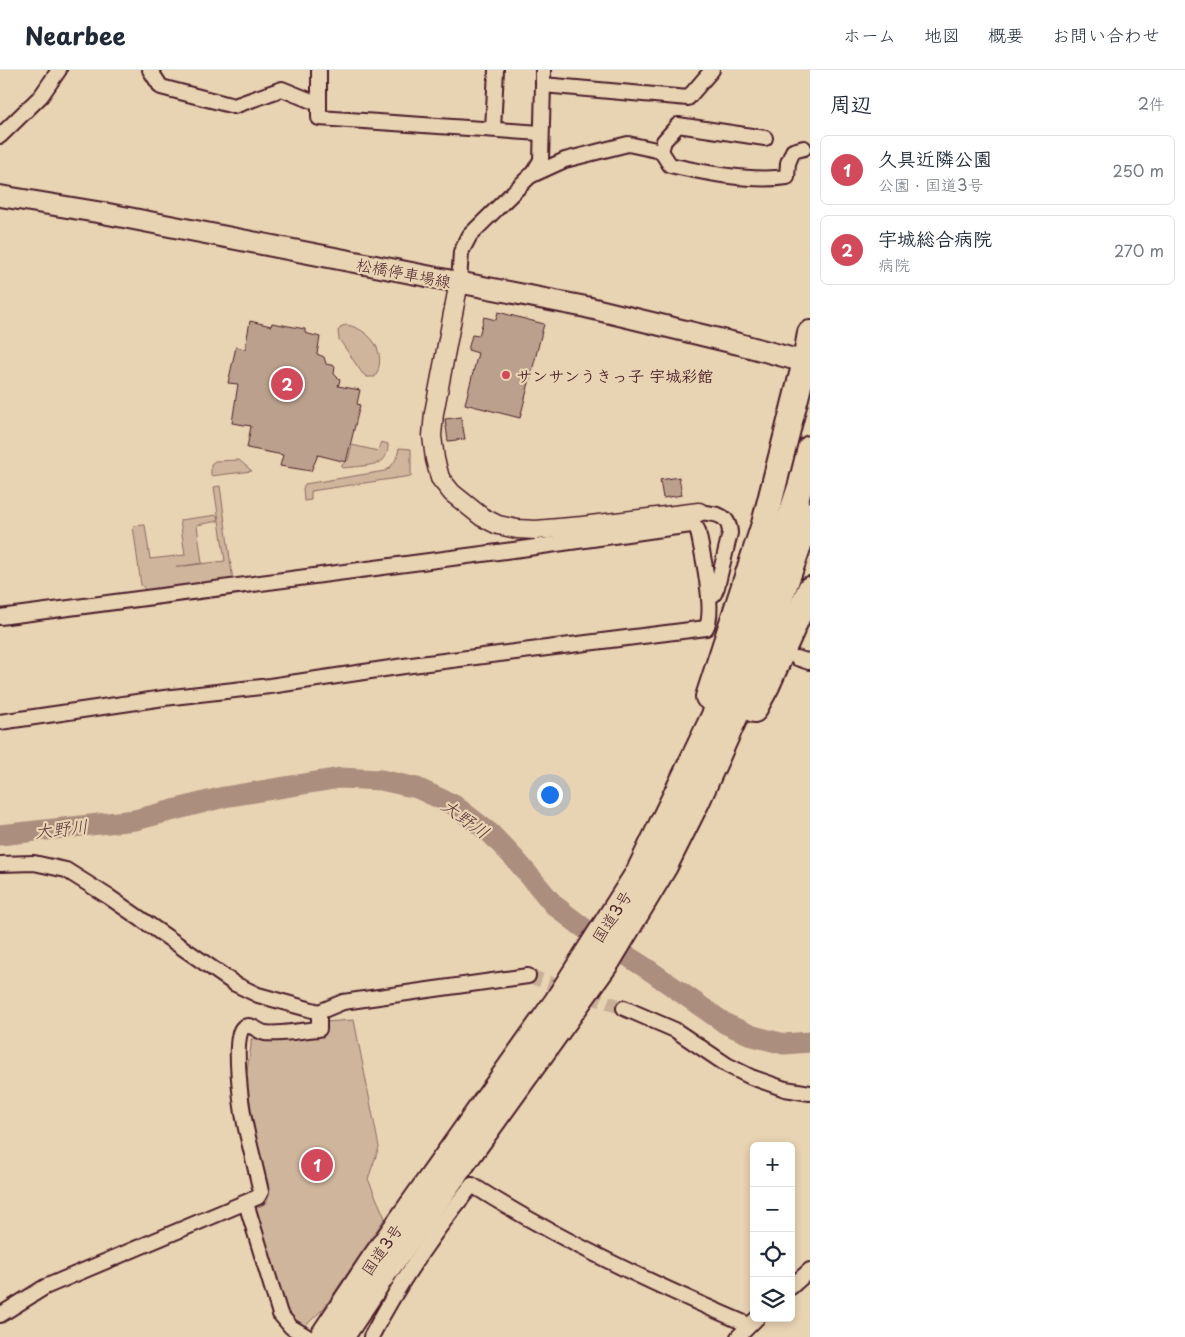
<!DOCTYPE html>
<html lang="ja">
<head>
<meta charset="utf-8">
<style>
	:root { --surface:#fff; --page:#f6f6f7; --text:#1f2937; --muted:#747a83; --line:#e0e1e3; --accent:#d1495b }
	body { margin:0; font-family:"Playpen Sans","Klee One",sans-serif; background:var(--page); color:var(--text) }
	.controls { position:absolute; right:15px; bottom:15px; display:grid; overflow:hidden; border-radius:8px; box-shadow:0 2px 8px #0003 }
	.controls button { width:45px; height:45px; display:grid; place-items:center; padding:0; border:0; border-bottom:1px solid var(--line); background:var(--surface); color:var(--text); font:25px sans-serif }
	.you { position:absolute; left:549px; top:724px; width:18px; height:18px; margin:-12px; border:4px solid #fff; border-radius:50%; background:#1a73e8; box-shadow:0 0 0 8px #1a73e833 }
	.badge { display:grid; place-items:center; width:32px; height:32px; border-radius:50%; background:var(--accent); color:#fff; font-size:16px; font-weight:700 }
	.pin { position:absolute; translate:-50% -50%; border:2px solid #fff; box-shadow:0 1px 5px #0006 }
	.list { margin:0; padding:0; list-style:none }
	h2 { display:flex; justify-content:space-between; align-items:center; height:65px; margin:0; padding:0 20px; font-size:21px }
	h2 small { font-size:16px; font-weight:400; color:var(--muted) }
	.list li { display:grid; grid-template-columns:32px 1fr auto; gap:15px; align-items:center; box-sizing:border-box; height:70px; margin:0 10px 10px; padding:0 10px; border:1px solid var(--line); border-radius:8px }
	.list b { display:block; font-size:19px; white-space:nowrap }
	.list p { margin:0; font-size:16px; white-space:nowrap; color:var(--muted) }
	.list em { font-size:16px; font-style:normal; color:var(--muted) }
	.icon { flex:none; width:28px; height:28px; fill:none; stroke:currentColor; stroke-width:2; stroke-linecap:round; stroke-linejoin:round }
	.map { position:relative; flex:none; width:810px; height:1267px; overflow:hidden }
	header { display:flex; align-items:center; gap:30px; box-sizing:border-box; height:70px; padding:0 25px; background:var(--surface); border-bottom:1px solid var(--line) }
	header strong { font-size:24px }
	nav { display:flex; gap:28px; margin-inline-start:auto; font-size:18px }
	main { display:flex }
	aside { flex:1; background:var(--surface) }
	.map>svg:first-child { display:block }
	.green { fill:#cfb59c; stroke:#8c6a64 }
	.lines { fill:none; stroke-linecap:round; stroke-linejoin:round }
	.river { stroke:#ac8e7f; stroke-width:21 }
	.building { fill:#bba18d; stroke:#4a1f2b }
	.minor-tunnel { stroke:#c8af97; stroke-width:14; stroke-dasharray:14 7; stroke-linecap:butt }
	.minor-casing { stroke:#4a1f2b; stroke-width:18 }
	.tertiary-casing { stroke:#4a1f2b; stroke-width:21 }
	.secondary-casing { stroke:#4a1f2b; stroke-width:24 }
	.trunk-casing { stroke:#4a1f2b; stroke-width:28 }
	.minor { stroke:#e8d3b2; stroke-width:14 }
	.tertiary { stroke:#e8d3b2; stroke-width:18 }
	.secondary { stroke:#e8d3b2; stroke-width:20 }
	.trunk { stroke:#e8d3b2; stroke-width:24 }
	.poi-dot { fill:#d1495b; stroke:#e8d3b2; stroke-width:2 }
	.labels { text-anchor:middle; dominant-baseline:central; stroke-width:4.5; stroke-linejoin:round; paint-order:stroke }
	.street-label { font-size:16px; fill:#4a1f2b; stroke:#e8d3b2 }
	.poi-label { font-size:16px; font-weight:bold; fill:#4a1f2b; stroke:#e8d3b2; text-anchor:start }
	.water-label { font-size:18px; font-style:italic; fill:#5e353c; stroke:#e8d3b2 }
</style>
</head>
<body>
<header>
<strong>Nearbee</strong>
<nav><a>ホーム</a><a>地図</a><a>概要</a><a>お問い合わせ</a></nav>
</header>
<main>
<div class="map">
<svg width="810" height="1267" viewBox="0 0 810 1267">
	<rect width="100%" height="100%" fill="#e8d3b2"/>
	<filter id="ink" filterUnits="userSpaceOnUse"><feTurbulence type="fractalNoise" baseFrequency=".02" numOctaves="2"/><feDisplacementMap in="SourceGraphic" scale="10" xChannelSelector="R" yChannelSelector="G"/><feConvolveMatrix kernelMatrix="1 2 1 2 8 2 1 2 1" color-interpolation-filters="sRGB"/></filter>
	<g filter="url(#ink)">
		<g class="green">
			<path d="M347 255C372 260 388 284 375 307H367L362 303 339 269 338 261 342 256Z"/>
			<path d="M381 372 388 374C388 379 387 386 383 390 378 396 350 397 342 398V395L348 390 352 375 378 381Z"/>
			<path d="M399 378 411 379V406L311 421V430L304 431 303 418 305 414 385 401C394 395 397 389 399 378Z"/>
			<polygon points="239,390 252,401 211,406 211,394 215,391"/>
			<polygon points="220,416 233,511 147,521 141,515 133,456 145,455 150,489 185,485 180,450 217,445 218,451 197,455 202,493 176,497 225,491 214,417"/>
			<polygon points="354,950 379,1077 368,1109 385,1148 324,1238 303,1258 286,1243 280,1229 256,1138 267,1133 268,1113 258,1081 246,1007 251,976 251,969 325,960 324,952"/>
		</g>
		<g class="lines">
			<polyline class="river" points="0,765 135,750 224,727 340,708 381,710 417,718 454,735 490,763 516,790 554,835 581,856 649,900 726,954 753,966 784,974 810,972"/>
		</g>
		<g class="building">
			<polygon points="498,242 544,254 520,348 465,334 478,283 468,280 472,265 479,266 484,247 496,250"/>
			<polygon points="250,251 271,256 272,253 305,259 305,263 320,267 317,284 324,287 326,294 335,296 334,304 340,310 338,316 360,320 357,334 360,335 346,392 318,385 311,401 280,396 283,385 247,378 251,356 232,353 238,314 228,313 236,277 245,279"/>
			<polygon points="461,347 465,369 448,371 445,349"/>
			<polygon points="679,407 682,425 663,428 660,410"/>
		</g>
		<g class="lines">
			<polyline class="minor-tunnel" points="528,906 624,938"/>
			<defs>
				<g id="minor">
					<polyline points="150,0 161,17 234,36 282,19 319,34"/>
					<polyline points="319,0 319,48 541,63"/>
					<polyline points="543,0 543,15"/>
					<polyline points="493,59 496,0"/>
					<polyline points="0,66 41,26 59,0"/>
					<polyline points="661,81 664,71 678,55 765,68"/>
					<path d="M532 105 565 90 628 74 661 81 670 95C706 103 750 112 787 107L788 93 793 81 804 78"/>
					<polyline points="532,105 541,90 543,15 688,28 712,0"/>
					<polyline points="459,212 461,182 470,165 533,103"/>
					<path d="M699 442C714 444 729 443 730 463L717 517 714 524 709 528"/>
					<path d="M0 547 521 479 691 455 696 457 698 461C702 482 716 541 706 558L404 596 270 616 164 628 0 652"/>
					<polyline points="797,588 809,592 810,590"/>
					<polyline points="0,794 34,793 66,800 109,827 235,914 258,925 319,942 343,932 528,906"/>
					<polyline points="624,938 675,960 727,995 751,1007 785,1019 810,1023"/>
					<polyline points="246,1133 280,1244 291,1257 306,1266"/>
					<polyline points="791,1217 810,1200"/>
					<path d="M0 1245 45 1217 258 1127 261 1122C256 1099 250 1077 245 1054 242 1040 231 963 244 957 252 953 258 962 265 963 278 965 305 960 319 959V942"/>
					<path d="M371 1267C399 1213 433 1163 472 1115 559 1170 653 1214 749 1255"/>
					<polyline points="738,1267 757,1248"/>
				</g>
				<polyline id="tertiary" points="459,212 434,343 432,366 435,389 440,408 452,423 482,447 498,455 517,459 536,460 582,456 699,442"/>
				<polyline id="secondary" points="0,126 103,143 586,237 739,274 805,292"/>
				<g id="trunk">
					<polyline points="708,627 764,454 805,292 810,263"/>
					<polyline points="754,640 767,616 810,519"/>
					<polyline points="344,1263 384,1203 608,891 665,796 697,732 750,614 810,444"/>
					<polyline points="322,1267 373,1190 557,931 638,803 731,610 774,496 801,414 810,378"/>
				</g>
			</defs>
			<use href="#minor" class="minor-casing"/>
			<use href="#tertiary" class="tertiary-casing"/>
			<use href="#secondary" class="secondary-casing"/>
			<use href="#trunk" class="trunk-casing"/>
			<use href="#minor" class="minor"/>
			<use href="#tertiary" class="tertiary"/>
			<use href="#secondary" class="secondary"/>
			<use href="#trunk" class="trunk"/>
		</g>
	</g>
	<circle class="poi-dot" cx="506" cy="305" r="5"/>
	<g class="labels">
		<g class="street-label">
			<text transform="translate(404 202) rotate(11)">松橋停車場線</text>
			<text transform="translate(611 846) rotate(-57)">国道3号</text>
			<text transform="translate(381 1179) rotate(-55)">国道3号</text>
		</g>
		<g class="poi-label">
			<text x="516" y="305">サンサンうきっ子 宇城彩館</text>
		</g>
		<g class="water-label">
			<text transform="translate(466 748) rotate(36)">大野川</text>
			<text transform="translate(61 758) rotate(-6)">大野川</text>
		</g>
	</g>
</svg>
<div class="controls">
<button>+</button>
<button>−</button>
<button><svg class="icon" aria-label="locate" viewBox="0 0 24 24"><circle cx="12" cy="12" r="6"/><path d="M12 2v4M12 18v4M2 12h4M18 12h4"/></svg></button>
<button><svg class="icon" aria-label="layers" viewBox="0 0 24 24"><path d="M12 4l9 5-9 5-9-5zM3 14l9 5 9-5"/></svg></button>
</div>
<div class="you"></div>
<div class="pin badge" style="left:317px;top:1095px">1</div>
<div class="pin badge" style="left:287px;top:314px">2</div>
</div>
<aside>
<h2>周辺<small>2件</small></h2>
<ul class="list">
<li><span class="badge">1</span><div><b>久具近隣公園</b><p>公園 · 国道3号</p></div><em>250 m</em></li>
<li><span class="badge">2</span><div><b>宇城総合病院</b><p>病院</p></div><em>270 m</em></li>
</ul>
</aside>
</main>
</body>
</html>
